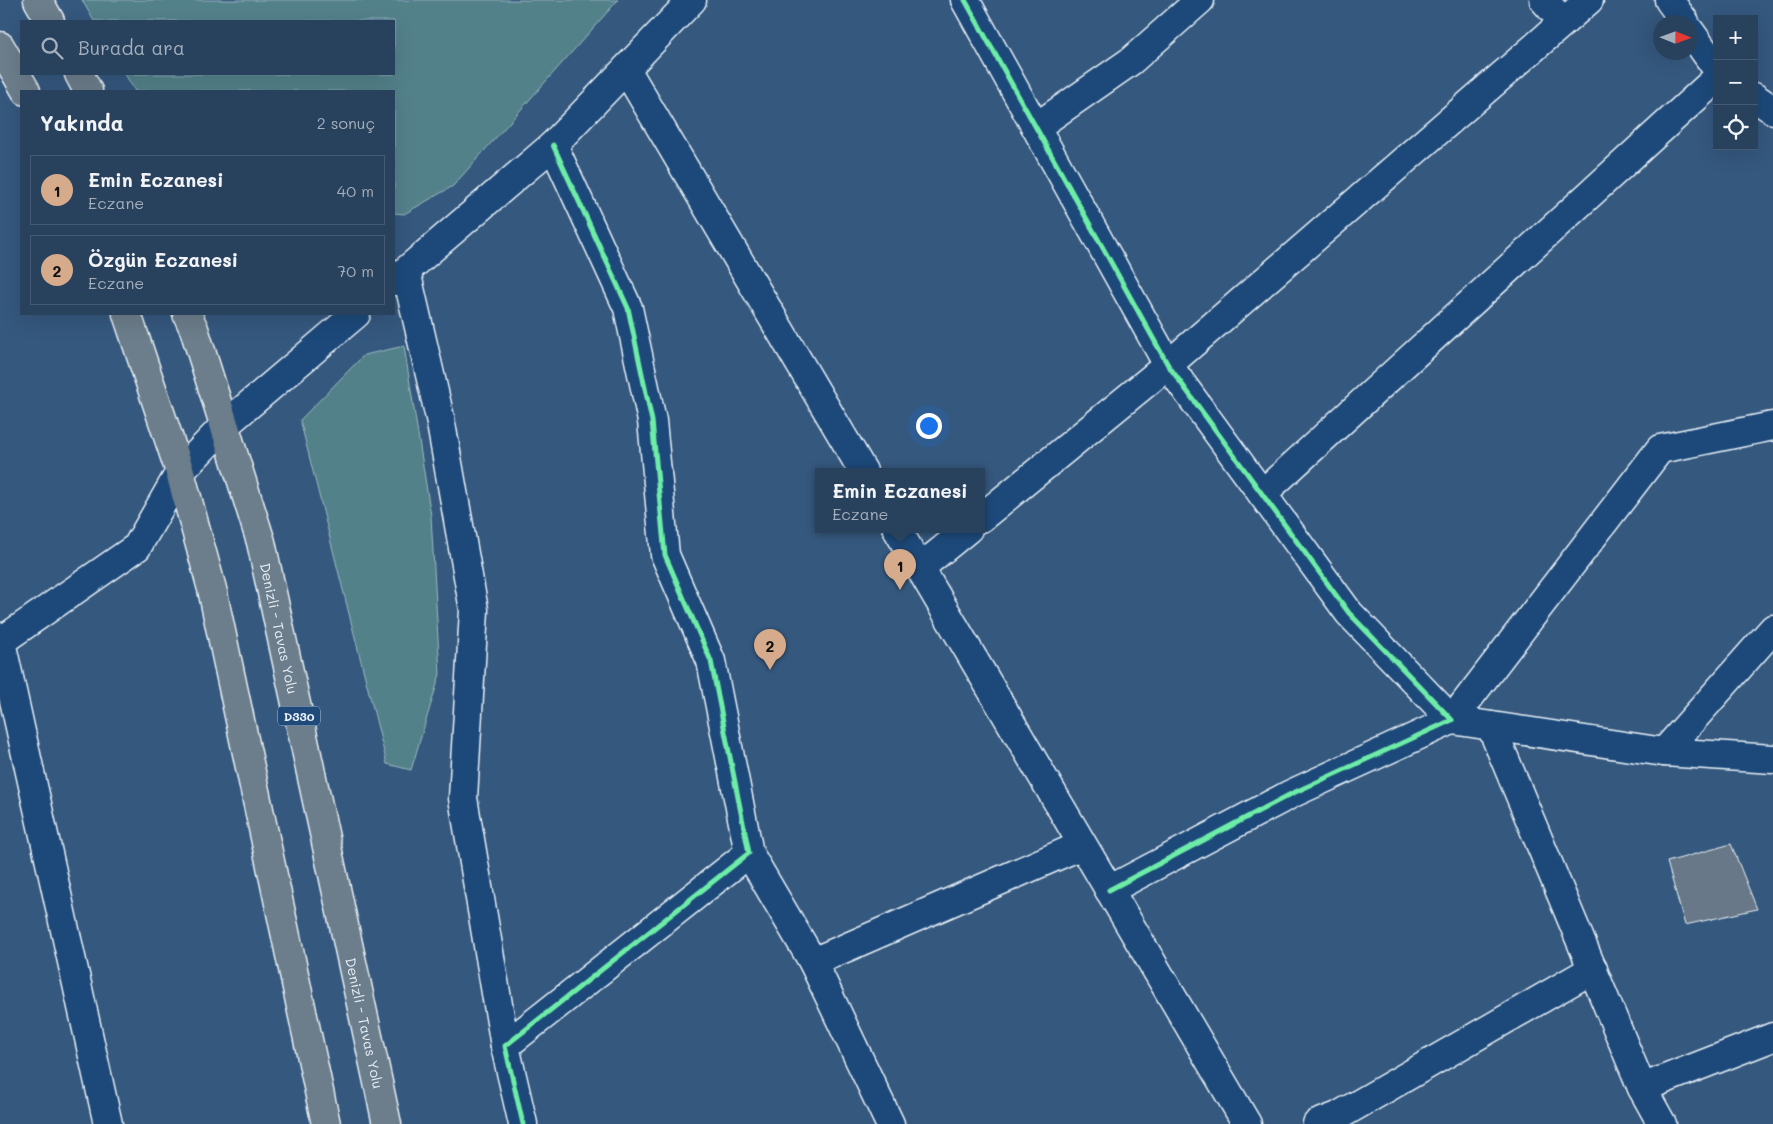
<!DOCTYPE html>
<html lang="tr">
<head>
<meta charset="utf-8">
<style>
	:root { --surface:#28425e; --page:#304964; --text:#f1f3f6; --muted:#a5b0bc; --line:#445b73; --accent:#d6ab8b }
	body { margin:0; font-family:Mali,sans-serif; background:var(--page); color:var(--text) }
	.controls { position:absolute; right:15px; top:15px; display:grid; overflow:hidden; border-radius:0px; box-shadow:0 5px 20px #0002 }
	.controls button { width:45px; height:45px; display:grid; place-items:center; padding:0; border:0; border-bottom:1px solid var(--line); background:var(--surface); color:var(--text); font:25px sans-serif }
	.compass { position:absolute; left:1653px; top:15px; width:45px; height:45px; border-radius:50%; background:var(--surface); box-shadow:0 5px 20px #0002; rotate:91deg }
	.you { position:absolute; left:928px; top:425px; width:18px; height:18px; margin:-12px; border:4px solid #fff; border-radius:50%; background:#1a73e8; box-shadow:0 0 0 8px #1a73e833 }
	.badge { display:grid; place-items:center; width:32px; height:32px; border-radius:50%; background:var(--accent); color:#111; font-size:16px; font-weight:700 }
	.pin { position:absolute; translate:-50% -41px; filter:drop-shadow(0 1px 2px #0008) }
	.pin::after { content:''; position:absolute; top:26px; width:18px; height:15px; background:inherit; clip-path:polygon(0 0,100% 0,50% 100%) }
	.popup { position:absolute; left:815px; top:468px; width:170px; height:65px; box-sizing:border-box; display:grid; place-content:center; border-radius:0px; background:var(--surface); filter:drop-shadow(0 1px 4px #0005); font-size:16px; white-space:nowrap; color:var(--muted) }
	.popup b { font-size:19px; color:var(--text) }
	.popup::after { content:''; position:absolute; left:50%; top:100%; margin-left:-10px; border:10px solid transparent; border-top-color:var(--surface) }
	.list { margin:0; padding:0; list-style:none }
	h2 { display:flex; justify-content:space-between; align-items:center; height:65px; margin:0; padding:0 20px; font-size:21px }
	h2 small { font-size:16px; font-weight:400; color:var(--muted) }
	.list li { display:grid; grid-template-columns:32px 1fr auto; gap:15px; align-items:center; box-sizing:border-box; height:70px; margin:0 10px 10px; padding:0 10px; border:1px solid var(--line); border-radius:0px }
	.list b { display:block; font-size:19px; white-space:nowrap }
	.list p { margin:0; font-size:16px; white-space:nowrap; color:var(--muted) }
	.list em { font-size:16px; font-style:normal; color:var(--muted) }
	.icon { flex:none; width:28px; height:28px; fill:none; stroke:currentColor; stroke-width:2; stroke-linecap:round; stroke-linejoin:round }
	.map { position:relative; flex:none; width:1773px; height:1124px; overflow:hidden }
	.search { position:absolute; background:var(--surface); box-shadow:0 5px 20px #0002; left:20px; top:20px; width:375px; height:55px; display:flex; align-items:center; gap:12px; box-sizing:border-box; padding:0 18px; border-radius:0px; color:var(--muted); font-size:19px }
	.panel { position:absolute; background:var(--surface); box-shadow:0 5px 20px #0002; left:20px; top:90px; width:375px; height:225px; border-radius:0px }
	.map>svg:first-child { display:block }
	.green { fill:#52818a; stroke:#9db9c1 }
	.building { fill:#687888; stroke:#e8f1f8 }
	.lines { fill:none; stroke-linecap:round; stroke-linejoin:round }
	.minor-casing { stroke:#e8f1f8; stroke-width:31 }
	.tertiary-casing { stroke:#e8f1f8; stroke-width:31 }
	.trunk-casing { stroke:#e8f1f8; stroke-width:31 }
	.minor { stroke:#1f4a7a; stroke-width:28 }
	.tertiary { stroke:#1f4a7a; stroke-width:28 }
	.trunk { stroke:#6c7d8b; stroke-width:28 }
	.cycleway-casing { stroke:#1f4a7a; stroke-width:8 }
	.cycleway { stroke:#6deda7; stroke-width:5 }
	.labels { text-anchor:middle; dominant-baseline:central; stroke-width:4; stroke-linejoin:round; paint-order:stroke }
	.shield { fill:#1f4a7a; stroke:#acbfd2; stroke-width:1 }
	.shield-label { font-size:12px; font-weight:bold; fill:#e8f1f8 }
	.street-label { font-size:14px; fill:#e8f1f8; stroke:#1f4a7a }
</style>
</head>
<body>
<div class="map">
<svg width="1773" height="1124" viewBox="0 0 1773 1124">
	<rect width="100%" height="100%" fill="#35587e"/>
	<filter id="ink" filterUnits="userSpaceOnUse"><feTurbulence type="fractalNoise" baseFrequency=".02" numOctaves="2"/><feDisplacementMap in="SourceGraphic" scale="10" xChannelSelector="R" yChannelSelector="G"/><feConvolveMatrix kernelMatrix="1 2 1 2 8 2 1 2 1" color-interpolation-filters="sRGB"/></filter>
	<g filter="url(#ink)">
		<g class="green">
			<polygon points="82,0 618,0 453,186 404,214 394,213 394,91 135,91 125,74 394,74 394,21 94,21"/>
			<polygon points="404,346 431,516 440,674 411,770 387,764 300,420 364,355"/>
		</g>
		<polygon class="building" points="1731,844 1757,909 1685,925 1667,862"/>
		<g class="lines">
			<defs>
				<g id="minor">
					<polyline points="965,0 1168,365 1349,613 1452,720 1291,794 1109,890"/>
					<polyline points="1544,0 1563,22"/>
					<polyline points="1669,0 1685,22"/>
					<polyline points="1690,31 1717,69"/>
					<polyline points="626,69 863,471"/>
					<polyline points="1754,97 1773,110"/>
					<polyline points="1036,127 1131,61 1200,0"/>
					<polyline points="406,271 440,418 474,610 463,798 505,1046"/>
					<polyline points="1773,426 1660,449 1452,720 1664,752 1773,629"/>
					<polyline points="1262,494 1717,78"/>
					<polyline points="981,518 1168,365 1589,0"/>
					<polyline points="897,529 1247,1124"/>
					<polyline points="920,568 968,529"/>
					<polyline points="0,637 108,1124"/>
					<polyline points="0,642 137,547 180,472"/>
					<polyline points="1491,726 1642,1088 1773,1037"/>
					<polyline points="1664,752 1773,759"/>
					<polyline points="749,853 813,962 890,1124"/>
					<polyline points="813,962 1082,845"/>
					<polyline points="1642,1088 1662,1124"/>
					<polyline points="523,1124 505,1046 749,853 711,661 665,555 652,421 628,308 553,145"/>
					<polyline points="1317,1124 1338,1116 1593,969"/>
				</g>
				<g id="tertiary">
					<polyline points="394,281 553,145 692,0"/>
					<polyline points="180,472 224,426 356,314"/>
				</g>
				<g id="trunk">
					<polyline points="38,0 50,21"/>
					<polyline points="0,46 26,91"/>
					<polyline points="79,74 88,91"/>
					<polyline points="127,314 180,472 212,589 326,1124"/>
					<path id="s1" d="M187 314 194 329 261 542 387 1124"/>
				</g>
			</defs>
			<use href="#minor" class="minor-casing"/>
			<use href="#tertiary" class="tertiary-casing"/>
			<use href="#trunk" class="trunk-casing"/>
			<use href="#minor" class="minor"/>
			<use href="#tertiary" class="tertiary"/>
			<use href="#trunk" class="trunk"/>
			<defs>
				<g id="cycleway">
					<polyline points="965,0 1168,365 1349,613 1452,720 1291,794 1109,890"/>
					<polyline points="523,1124 505,1046 749,853 711,661 665,555 652,421 628,308 553,145"/>
				</g>
			</defs>
			<use href="#cycleway" class="cycleway-casing"/>
			<use href="#cycleway" class="cycleway"/>
		</g>
	</g>
	<g class="labels">
		<rect class="shield" x="278" y="706.5" width="42" height="19" rx="4"/>
		<g class="shield-label">
			<text x="299" y="716">D330</text>
		</g>
		<g class="street-label">
			<text stroke="none"><textPath href="#s1" startOffset="328">Denizli - Tavas Yolu</textPath></text>
			<text stroke="none"><textPath href="#s1" startOffset="732">Denizli - Tavas Yolu</textPath></text>
		</g>
	</g>
</svg>
<div class="controls">
<button>+</button>
<button>−</button>
<button><svg class="icon" aria-label="locate" viewBox="0 0 24 24"><circle cx="12" cy="12" r="6"/><path d="M12 2v4M12 18v4M2 12h4M18 12h4"/></svg></button>
</div>
<svg class="compass" viewBox="-18 -18 36 36"><path d="M0-13l5 13h-10z" fill="#e53935"/><path d="M0 13l5-13h-10z" fill="#a5b0bc"/></svg>
<div class="you"></div>
<div class="pin badge" style="left:900px;top:590px">1</div>
<div class="popup"><b>Emin Eczanesi</b>Eczane</div>
<div class="pin badge" style="left:770px;top:670px">2</div>
<div class="search"><svg class="icon" aria-label="search" viewBox="0 0 24 24"><circle cx="10" cy="10" r="6"/><path d="M15 15l6 6"/></svg>Burada ara</div>
<section class="panel">
<h2>Yakında<small>2 sonuç</small></h2>
<ul class="list">
<li><span class="badge">1</span><div><b>Emin Eczanesi</b><p>Eczane</p></div><em>40 m</em></li>
<li><span class="badge">2</span><div><b>Özgün Eczanesi</b><p>Eczane</p></div><em>70 m</em></li>
</ul>
</section>
</div>
</body>
</html>
